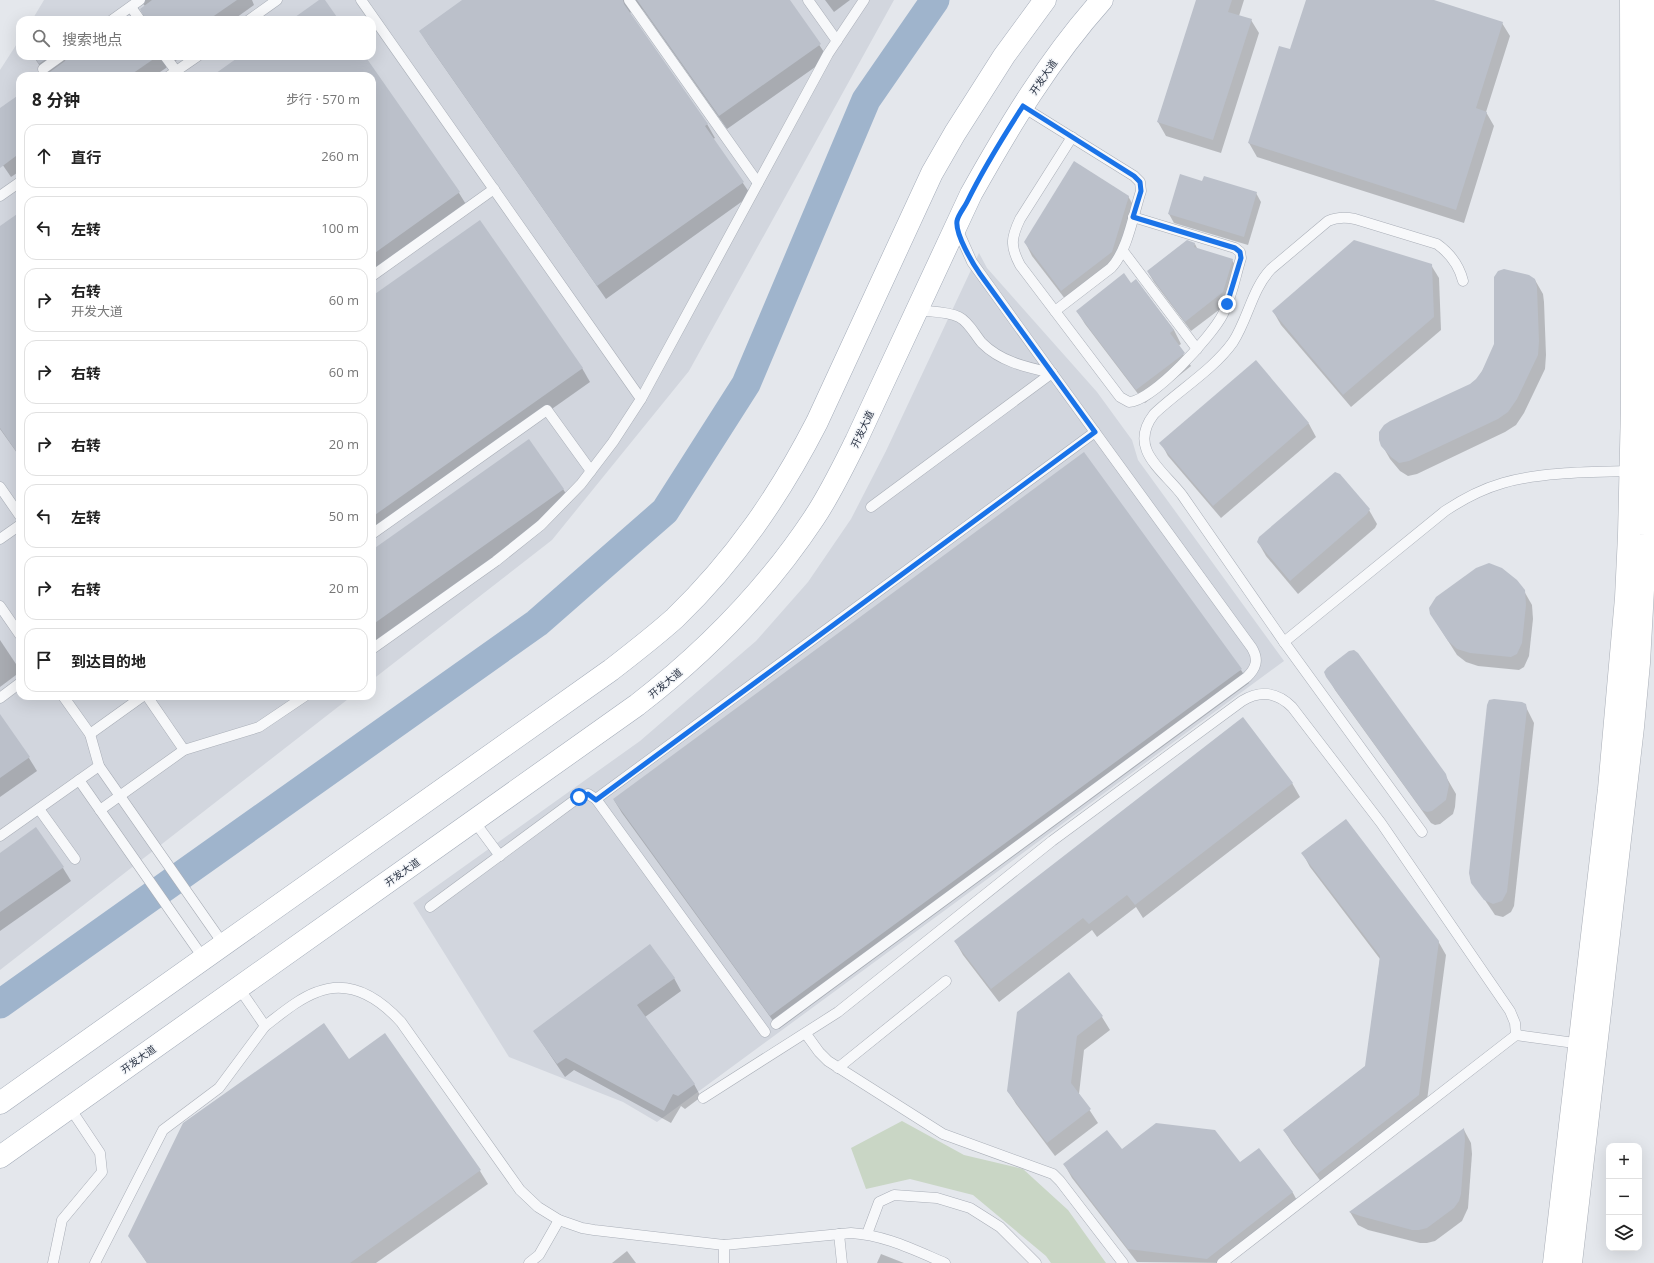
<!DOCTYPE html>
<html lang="zh">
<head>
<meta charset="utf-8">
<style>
	:root { --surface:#fff; --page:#f2f2f2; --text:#222; --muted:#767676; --line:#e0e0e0 }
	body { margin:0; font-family:"Open Sans","Noto Sans SC",sans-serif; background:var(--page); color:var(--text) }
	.controls { position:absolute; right:12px; bottom:12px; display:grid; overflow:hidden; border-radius:8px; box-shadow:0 4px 16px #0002 }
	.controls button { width:36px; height:36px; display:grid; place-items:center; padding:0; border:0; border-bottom:1px solid var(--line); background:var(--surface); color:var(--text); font:20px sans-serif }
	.stop { position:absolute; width:12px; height:12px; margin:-9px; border:3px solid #1a73e8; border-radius:50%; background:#fff }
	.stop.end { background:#1a73e8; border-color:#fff; box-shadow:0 1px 4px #0008 }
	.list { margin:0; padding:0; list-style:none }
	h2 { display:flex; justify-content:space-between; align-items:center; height:52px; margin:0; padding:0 16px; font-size:17px }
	h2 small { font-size:13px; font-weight:400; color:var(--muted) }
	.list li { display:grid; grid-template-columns:26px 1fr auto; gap:12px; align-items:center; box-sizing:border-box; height:64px; margin:0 8px 8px; padding:0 8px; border:1px solid var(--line); border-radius:12px }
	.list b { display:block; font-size:15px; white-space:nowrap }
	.list p { margin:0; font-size:13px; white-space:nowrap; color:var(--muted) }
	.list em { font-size:13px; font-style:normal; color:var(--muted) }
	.icon { flex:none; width:22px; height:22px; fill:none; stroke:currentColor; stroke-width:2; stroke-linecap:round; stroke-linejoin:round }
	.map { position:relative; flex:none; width:1654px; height:1263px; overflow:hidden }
	.search { position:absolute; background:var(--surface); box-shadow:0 4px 16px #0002; left:16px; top:16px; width:360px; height:44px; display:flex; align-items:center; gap:10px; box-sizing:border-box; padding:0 14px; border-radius:12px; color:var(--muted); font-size:15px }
	.panel { position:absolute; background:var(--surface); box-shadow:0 4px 16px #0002; left:16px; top:72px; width:360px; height:628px; border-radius:12px }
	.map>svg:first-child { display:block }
	.built { fill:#d2d6de }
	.green { fill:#c9d6c5 }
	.shadow { fill:#0003 }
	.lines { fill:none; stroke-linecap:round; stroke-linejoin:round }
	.river { stroke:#9fb4cc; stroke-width:29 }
	.building { fill:#bbc0ca }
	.lane-casing { stroke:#a9aeb7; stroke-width:11 }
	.secondary-casing { stroke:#a9aeb7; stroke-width:23 }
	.primary-casing { stroke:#a3abb8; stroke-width:23 }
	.lane { stroke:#f7f8fa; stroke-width:10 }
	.secondary { stroke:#fff; stroke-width:22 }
	.primary { stroke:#fff; stroke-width:22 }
	.route { stroke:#1a73e8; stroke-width:5 }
	.labels { text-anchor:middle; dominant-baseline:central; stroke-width:3; stroke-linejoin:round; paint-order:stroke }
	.street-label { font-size:10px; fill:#2b3445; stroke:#f4f6f9 }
</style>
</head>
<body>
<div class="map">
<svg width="1654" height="1263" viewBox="0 0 1654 1263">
	<rect width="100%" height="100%" fill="#e4e7ec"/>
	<g class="built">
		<polygon points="44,0 894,0 689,371 552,540 372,680 372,76 20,76 20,696 352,696 0,970 0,70 20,39 20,56 372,56 372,20 32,20"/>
		<polygon points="979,253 987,268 1097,392 1132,440 1138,460 1284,661 657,1122 623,1102 509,1057 413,903 640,741 756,641 808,582 851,519 886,451"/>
	</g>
	<polygon class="green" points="902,1121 964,1155 1023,1169 1068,1210 1106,1263 1051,1263 1046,1256 973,1195 910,1179 866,1189 851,1148"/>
	<g class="shadow">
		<polygon points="140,0 252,0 254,5 233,20 147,20 145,6"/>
		<polygon points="464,0 789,0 828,58 727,129 643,10 637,7 632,8 630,14 707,124 715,138 713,139 751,195 606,299 428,44 420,31"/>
		<polygon points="825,0 850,0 834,12"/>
		<polygon points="1197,0 1244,0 1239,16 1251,20 1259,33 1221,153 1166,136 1158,122"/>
		<polygon points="1307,0 1431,0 1502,23 1510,36 1486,112 1494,126 1464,223 1257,157 1249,143 1291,51"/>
		<polygon points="33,56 62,56 65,60 67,59 65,56 183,56 174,62 169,63 166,68 154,76 47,76"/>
		<polygon points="242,56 363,56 459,193 467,206 372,274 372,76 213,76"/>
		<polygon points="20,95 20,171 11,177 0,161 0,109"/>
		<polygon points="1203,182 1256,193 1261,202 1248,245 1174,223 1169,214"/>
		<polygon points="1128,196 1136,210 1119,265 1069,304 1032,256 1025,242"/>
		<polygon points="20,213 20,457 0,429 0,227"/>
		<polygon points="1195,244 1198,250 1232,260 1238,270 1228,303 1191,331 1154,282 1148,272"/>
		<polygon points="1431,265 1439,278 1441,330 1351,407 1281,325 1273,311"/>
		<polygon points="1535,280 1543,294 1544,302 1546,355 1545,369 1524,413 1516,425 1505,432 1417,474 1408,476 1400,471 1390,459 1382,445 1477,380"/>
		<polygon points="1136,281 1174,330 1181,344 1178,346 1191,366 1145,403 1085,324 1077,311"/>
		<polygon points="372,298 582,368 590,382 372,536"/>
		<polygon points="1256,362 1309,424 1316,437 1221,518 1168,456 1161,443"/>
		<polygon points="563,489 571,502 372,643 372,551"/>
		<polygon points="1369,510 1377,524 1375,528 1298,594 1266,556 1258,542"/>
		<polygon points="1524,591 1532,605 1533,619 1529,656 1524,667 1519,670 1478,666 1466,662 1457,655 1431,614"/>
		<polygon points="0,640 20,670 20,672 0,687"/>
		<polygon points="1241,670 1249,683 779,1029 622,813 614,800"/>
		<polygon points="1327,676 1445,775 1456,794 1455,807 1453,814 1449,817 1440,824 1435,825 1431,823 1335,690"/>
		<polygon points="1488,705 1525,705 1534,723 1514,906 1511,912 1503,917 1495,915 1470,878"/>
		<polygon points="0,729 29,758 37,771 0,797"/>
		<polygon points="1292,783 1300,797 1143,918 1136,907 1097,937 1092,930 999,1002 963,955 955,941"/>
		<polygon points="0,854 63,868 71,881 0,931"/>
		<polygon points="1303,854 1438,941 1446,955 1426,1108 1325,1187 1292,1143 1284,1130 1366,1066 1380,959 1310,867"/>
		<polygon points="1069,973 1102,1017 1110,1030 1084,1050 1079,1094 1098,1123 1055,1156 1016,1104 1008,1091"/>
		<polygon points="674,978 681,991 645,1017 694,1084 701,1097 685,1109 681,1106 671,1123 574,1070 565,1077 534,1031"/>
		<polygon points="349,1060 480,1171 488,1184 376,1263 147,1263 129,1235"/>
		<polygon points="1464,1130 1471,1143 1472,1154 1468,1208 1462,1221 1435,1241 1427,1243 1420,1243 1368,1230 1358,1225 1350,1212"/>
		<polygon points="1259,1149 1293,1193 1300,1206 1227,1263 1137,1262 1072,1178 1064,1164 1122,1150 1240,1164"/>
		<polygon points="627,1251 636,1263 612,1263"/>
		<polygon points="881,1254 904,1263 877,1263"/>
	</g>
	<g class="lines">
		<polyline class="river" points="0,1004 537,623 665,511 746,384 866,100 935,0"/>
	</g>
	<g class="building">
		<polygon points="152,0 237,0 208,20 146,20 140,9"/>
		<polygon points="319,0 325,0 339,20 291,20"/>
		<polygon points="462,0 623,0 624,4 708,124 705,126 744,182 597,286 419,31"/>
		<polygon points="637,0 790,0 821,44 719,116"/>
		<polygon points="1196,0 1232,0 1228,12 1252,19 1213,140 1157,122"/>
		<polygon points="1306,0 1434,0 1503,22 1476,108 1487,112 1456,210 1248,143 1279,46 1290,49"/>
		<polygon points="34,56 50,56 39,64"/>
		<polygon points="67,56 158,56 129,76 48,76 47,74 65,61"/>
		<polygon points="240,56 365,56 460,192 372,255 372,76 212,76"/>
		<polygon points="20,94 20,153 0,168 0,108"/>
		<polygon points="1074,161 1129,196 1112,252 1061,291 1024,242"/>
		<polygon points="1180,174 1202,181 1204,176 1257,192 1244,237 1168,214"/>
		<polygon points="20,212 20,457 0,428 0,226"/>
		<polygon points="480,220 583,368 372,517 372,296"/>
		<polygon points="1187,240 1195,243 1194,247 1233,259 1223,292 1185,322 1147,271"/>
		<polygon points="1354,240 1432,264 1434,317 1343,395 1272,311"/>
		<polygon points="1504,269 1529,275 1535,279 1537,287 1539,341 1538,355 1517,399 1508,412 1498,419 1409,461 1399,463 1391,457 1381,446 1379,440 1379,432 1384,425 1390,421 1470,384 1476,379 1482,371 1494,344 1494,277 1498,271"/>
		<polygon points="1124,273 1131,283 1136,279 1174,330 1170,333 1185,353 1136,390 1076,311"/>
		<polygon points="1256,360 1309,423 1213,506 1159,443"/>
		<polygon points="529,439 564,489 372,625 372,550"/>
		<polygon points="1084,452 1242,669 770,1016 613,799"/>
		<polygon points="1335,472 1340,474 1370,509 1367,514 1290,581 1257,542 1259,537"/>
		<polygon points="1489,563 1502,568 1517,580 1525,590 1526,605 1522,643 1517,654 1511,657 1470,653 1457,649 1448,641 1430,614 1429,608 1436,597 1476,568"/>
		<polygon points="1354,650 1358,653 1446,774 1449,785 1446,800 1432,811 1427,812 1422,810 1326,677 1324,672 1327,668 1349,651"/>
		<polygon points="1494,699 1522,702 1526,704 1527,709 1507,892 1502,901 1493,904 1484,900 1471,883 1469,873 1487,705 1489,700"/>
		<polygon points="0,714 30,757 0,778"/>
		<polygon points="1243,717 1293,783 1135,905 1127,895 1089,924 1083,918 991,989 954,941"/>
		<polygon points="1346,819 1439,941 1419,1095 1317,1174 1283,1130 1365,1066 1380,956 1301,853"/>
		<polygon points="36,827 64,867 0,912 0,853"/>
		<polygon points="650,944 675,978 637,1005 695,1084 678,1096 673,1094 664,1111 566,1058 557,1064 533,1031"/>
		<polygon points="1069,972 1103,1016 1077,1036 1071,1083 1091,1109 1047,1143 1007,1091 1017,1012"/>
		<polygon points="324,1023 349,1059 385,1033 481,1170 350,1263 147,1263 128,1236 183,1123"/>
		<polygon points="1156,1123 1215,1130 1240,1162 1259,1148 1293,1192 1207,1259 1128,1249 1063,1164 1107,1130 1122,1149"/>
		<polygon points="1464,1128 1465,1140 1461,1194 1459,1201 1454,1208 1427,1228 1419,1230 1412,1230 1360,1216 1349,1212"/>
	</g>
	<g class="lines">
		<defs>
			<g id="lane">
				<polyline points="361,0 641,399"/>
				<polyline points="629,0 758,183"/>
				<polyline points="808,0 837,41"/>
				<polyline points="131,7 140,20"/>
				<polyline points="112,20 140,0"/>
				<polyline points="249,20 277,0"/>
				<polyline points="165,56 176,71"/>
				<polyline points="43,69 61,56"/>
				<polyline points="169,76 198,56"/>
				<path d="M1023 107 1134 176 1140 182 1141 191C1133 215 1128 250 1111 268L1055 311"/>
				<path d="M1072 137 1020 219C1011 238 1010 246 1020 265L1120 397 1129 402C1153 401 1212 336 1223 314 1232 297 1235 277 1241 258L1240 252 1235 248 1133 217"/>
				<polyline points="0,196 20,182"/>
				<polyline points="958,228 960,235 972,262 1052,373"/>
				<polyline points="1123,251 1197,349"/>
				<polyline points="372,276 494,189"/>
				<path d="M916 310C930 312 947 311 959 317 969 322 975 335 982 343 1001 362 1026 367 1052 373"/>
				<polyline points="0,487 20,516"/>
				<polyline points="372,534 547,410 591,471"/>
				<polyline points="0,539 20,525"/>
				<polyline points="0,606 20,635"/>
				<path d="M1284 642 1445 511C1463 499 1482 489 1503 483 1540 472 1592 472 1632 471"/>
				<polyline points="372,649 496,561 541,525 581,484 613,442 641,399 828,54 864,0"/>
				<polyline points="147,696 184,750"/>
				<polyline points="0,698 20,683"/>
				<polyline points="90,734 143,696"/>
				<polyline points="99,766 224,945"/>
				<polyline points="79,780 204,959"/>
				<polyline points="596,799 1095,432"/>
				<polyline points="39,809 75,859"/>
				<polyline points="100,810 184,750 259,727 305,696"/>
				<polyline points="474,821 500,856"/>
				<path d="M1422 832 1284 642 1182 495C1163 470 1127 449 1154 414 1178 391 1214 369 1233 342 1248 319 1252 289 1271 269L1328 221C1337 217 1345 217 1355 219L1437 244C1451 254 1459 265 1463 281"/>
				<polyline points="0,836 99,766 90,734 63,696"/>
				<polyline points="430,907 579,797 588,794 596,799 765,1032"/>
				<path d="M239 988 265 1026C281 1014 298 999 317 992 350 979 379 998 401 1022L520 1190 538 1207 559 1220 582 1228 594 1230 724 1245 851 1233C885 1235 914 1250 945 1263"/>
				<path d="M776 1024 1247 677C1256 668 1259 660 1252 648L1052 373 871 507"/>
				<polyline points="806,1034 819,1052 828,1061 943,1134 1053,1174 1060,1181 1123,1263"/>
				<polyline points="838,1068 946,981"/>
				<path d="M703 1098 838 1012 1052 841 1242 701C1260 690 1277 692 1292 707L1381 823 1510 1011 1515 1023 1516 1035"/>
				<polyline points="839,1234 842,1263"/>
				<polyline points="867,1234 879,1202 894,1195 937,1198 970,1208 1000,1227 1036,1263"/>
				<polyline points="53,1263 62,1220 102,1172 100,1153 70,1108"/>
				<polyline points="95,1263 163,1130 219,1088 265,1026"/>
				<polyline points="529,1263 539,1255 559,1220"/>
				<polyline points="724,1263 724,1245"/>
				<polyline points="1222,1263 1516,1035 1582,1044"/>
			</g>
			<g id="secondary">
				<polyline points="1554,1263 1609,789 1626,598 1629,535 1632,407 1631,0"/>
				<polyline points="1571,1263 1633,727 1639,663 1646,535 1649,407 1648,0"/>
			</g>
			<g id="primary">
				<path d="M0 1103 611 670C633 653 655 636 675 618 735 560 779 496 817 422L932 173 955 133 1004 56 1045 0"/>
				<path d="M0 1157 637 705C707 651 765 592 814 518 830 494 843 467 856 441L971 194C1009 126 1050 58 1102 0"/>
			</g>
		</defs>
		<use href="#lane" class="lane-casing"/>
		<use href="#secondary" class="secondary-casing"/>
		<use href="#primary" class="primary-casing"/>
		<use href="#lane" class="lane"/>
		<use href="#secondary" class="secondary"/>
		<use href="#primary" class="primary"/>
	</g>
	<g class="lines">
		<path class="route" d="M579 797 588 794 596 800 1095 432 980 274C973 264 955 234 957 221 958 215 964 208 967 202 983 169 1003 137 1023 106L1134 176 1140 182 1141 191 1133 217 1235 248 1240 252 1241 258 1227 304"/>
	</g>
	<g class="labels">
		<g class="street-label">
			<text transform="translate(1043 77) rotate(-56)">开发大道</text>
			<text transform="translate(862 429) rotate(-65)">开发大道</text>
			<text transform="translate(665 683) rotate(-39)">开发大道</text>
			<text transform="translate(402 872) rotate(-35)">开发大道</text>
			<text transform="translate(138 1059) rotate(-35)">开发大道</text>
		</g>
	</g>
</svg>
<div class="controls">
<button>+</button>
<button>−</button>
<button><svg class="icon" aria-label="layers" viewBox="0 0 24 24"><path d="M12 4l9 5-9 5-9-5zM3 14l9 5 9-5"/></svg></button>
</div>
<div class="stop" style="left:579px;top:797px"></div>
<div class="stop end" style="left:1227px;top:304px"></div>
<div class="search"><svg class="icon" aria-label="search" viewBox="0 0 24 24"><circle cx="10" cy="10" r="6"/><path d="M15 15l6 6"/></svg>搜索地点</div>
<section class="panel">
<h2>8 分钟<small>步行 · 570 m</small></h2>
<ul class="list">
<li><svg class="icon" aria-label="ahead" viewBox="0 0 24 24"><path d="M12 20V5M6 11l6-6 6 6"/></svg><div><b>直行</b></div><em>260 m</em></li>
<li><svg class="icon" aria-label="left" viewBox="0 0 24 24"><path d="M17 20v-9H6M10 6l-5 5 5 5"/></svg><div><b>左转</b></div><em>100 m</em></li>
<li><svg class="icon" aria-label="right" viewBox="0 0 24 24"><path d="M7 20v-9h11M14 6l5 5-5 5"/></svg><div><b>右转</b><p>开发大道</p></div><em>60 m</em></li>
<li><svg class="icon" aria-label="right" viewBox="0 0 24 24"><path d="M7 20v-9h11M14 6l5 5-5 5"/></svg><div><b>右转</b></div><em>60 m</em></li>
<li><svg class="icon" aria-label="right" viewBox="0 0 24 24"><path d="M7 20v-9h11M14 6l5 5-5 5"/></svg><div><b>右转</b></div><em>20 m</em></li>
<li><svg class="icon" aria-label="left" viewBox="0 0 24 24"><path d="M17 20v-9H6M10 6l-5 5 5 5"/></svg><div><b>左转</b></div><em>50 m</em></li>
<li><svg class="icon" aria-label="right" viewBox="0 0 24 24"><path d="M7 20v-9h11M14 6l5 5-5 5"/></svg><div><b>右转</b></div><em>20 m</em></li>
<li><svg class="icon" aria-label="arrive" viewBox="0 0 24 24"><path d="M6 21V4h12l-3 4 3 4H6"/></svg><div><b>到达目的地</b></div></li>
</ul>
</section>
</div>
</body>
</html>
